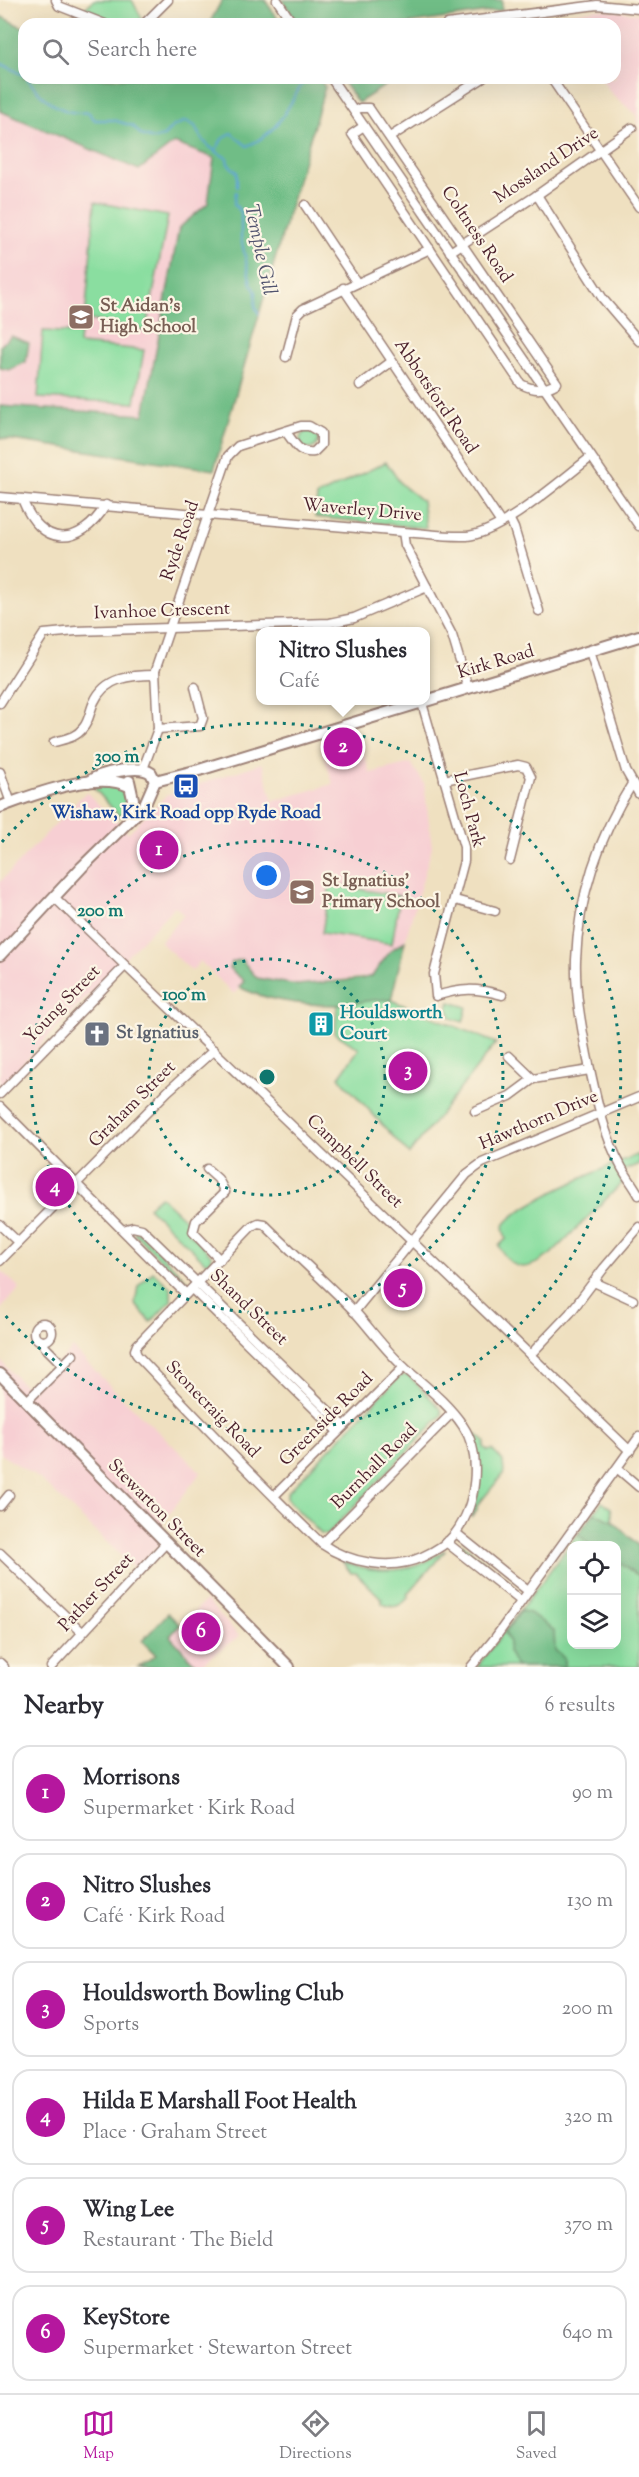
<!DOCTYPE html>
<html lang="en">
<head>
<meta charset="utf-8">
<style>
	:root { --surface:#fff; --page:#f2f2f3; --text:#2b2b33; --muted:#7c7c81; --line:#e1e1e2; --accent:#b5179e }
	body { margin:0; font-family:"Sorts Mill Goudy",serif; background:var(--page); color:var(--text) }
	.controls { position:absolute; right:18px; bottom:18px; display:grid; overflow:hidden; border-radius:12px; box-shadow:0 6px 24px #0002 }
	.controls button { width:54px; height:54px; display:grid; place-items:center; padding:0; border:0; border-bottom:2px solid var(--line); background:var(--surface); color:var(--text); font:30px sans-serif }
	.you { position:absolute; left:267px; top:876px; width:21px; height:21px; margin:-15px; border:4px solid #fff; border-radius:50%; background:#1a73e8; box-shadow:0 0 0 9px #1a73e833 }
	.badge { display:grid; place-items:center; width:39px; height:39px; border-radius:50%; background:var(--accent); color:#fff; font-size:20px; font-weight:700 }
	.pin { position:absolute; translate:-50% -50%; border:3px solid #fff; box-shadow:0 2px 6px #0006 }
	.popup { position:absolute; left:256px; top:627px; width:174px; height:78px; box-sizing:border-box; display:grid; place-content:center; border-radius:12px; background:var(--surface); filter:drop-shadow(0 2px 4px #0005); font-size:20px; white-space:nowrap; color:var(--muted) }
	.popup b { font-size:22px; color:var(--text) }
	.popup::after { content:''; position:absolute; left:50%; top:100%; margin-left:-12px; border:12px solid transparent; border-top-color:var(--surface) }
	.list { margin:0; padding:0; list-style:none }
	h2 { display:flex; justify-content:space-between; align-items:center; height:78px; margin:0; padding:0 24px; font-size:26px }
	h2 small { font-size:20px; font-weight:400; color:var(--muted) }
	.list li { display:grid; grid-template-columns:39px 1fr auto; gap:18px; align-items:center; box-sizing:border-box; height:96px; margin:0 12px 12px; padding:0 12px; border:2px solid var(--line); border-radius:18px }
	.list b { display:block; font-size:22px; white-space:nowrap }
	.list p { margin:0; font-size:20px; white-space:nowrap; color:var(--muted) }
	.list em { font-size:20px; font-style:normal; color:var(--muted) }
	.icon { flex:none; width:33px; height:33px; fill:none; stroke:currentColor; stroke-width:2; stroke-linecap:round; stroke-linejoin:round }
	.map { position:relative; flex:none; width:639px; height:1667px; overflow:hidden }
	.search { position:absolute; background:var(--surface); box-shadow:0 6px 24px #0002; left:18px; right:18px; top:18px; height:66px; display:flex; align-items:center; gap:15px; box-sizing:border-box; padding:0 21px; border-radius:18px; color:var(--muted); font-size:22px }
	.sheet { height:726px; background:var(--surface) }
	nav { display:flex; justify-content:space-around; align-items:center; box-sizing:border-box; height:84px; border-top:2px solid var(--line); background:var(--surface); font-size:16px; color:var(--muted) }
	nav a { display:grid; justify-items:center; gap:3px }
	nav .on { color:var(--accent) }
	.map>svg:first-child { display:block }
	.built { fill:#f7cfd3 }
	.green { fill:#8adea0; stroke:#6a7e66; stroke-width:1.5; fill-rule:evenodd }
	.forest { fill:#6fbd86; stroke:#5c6e58; stroke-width:1.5 }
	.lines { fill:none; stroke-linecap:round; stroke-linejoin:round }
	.stream { stroke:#5fa4d5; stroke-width:2 }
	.minor-casing { stroke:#9c8076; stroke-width:11 }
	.major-casing { stroke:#9c8076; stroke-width:14 }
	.minor { stroke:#fff; stroke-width:8 }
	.major { stroke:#fff; stroke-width:10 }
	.ring { fill:none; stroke:#0f766e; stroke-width:3; stroke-dasharray:3 6 }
	.labels { text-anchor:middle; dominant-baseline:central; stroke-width:4.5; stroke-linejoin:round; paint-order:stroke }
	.street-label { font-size:18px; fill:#4a1f2b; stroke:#fcf5e5 }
	.education-label { font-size:18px; font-weight:bold; fill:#785e54; stroke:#fcf5e5; text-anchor:start }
	.transit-label { font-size:18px; font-weight:bold; fill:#164399; stroke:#fcf5e5 }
	.culture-label { font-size:18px; font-weight:bold; fill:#0d838f; stroke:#fcf5e5; text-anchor:start }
	.worship-label { font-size:18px; font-weight:bold; fill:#5b616d; stroke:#fcf5e5; text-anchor:start }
	.water-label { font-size:20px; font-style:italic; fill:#52546f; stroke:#fcf5e5 }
	.centre { fill:#0f766e; stroke:#fcf5e5; stroke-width:3 }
	.ring-label { font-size:18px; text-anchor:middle; font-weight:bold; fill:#0f766e; stroke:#fcf5e5; stroke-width:4.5; stroke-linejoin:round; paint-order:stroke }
</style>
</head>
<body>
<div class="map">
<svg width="639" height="1667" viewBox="0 0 639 1667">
	<rect width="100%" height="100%" fill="#fcf5e5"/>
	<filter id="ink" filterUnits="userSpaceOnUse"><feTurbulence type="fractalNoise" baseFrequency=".0167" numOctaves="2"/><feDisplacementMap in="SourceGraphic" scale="12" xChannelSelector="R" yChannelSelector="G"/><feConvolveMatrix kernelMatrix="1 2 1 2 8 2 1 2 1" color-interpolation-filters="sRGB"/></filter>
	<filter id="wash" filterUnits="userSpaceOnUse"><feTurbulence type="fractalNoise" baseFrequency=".008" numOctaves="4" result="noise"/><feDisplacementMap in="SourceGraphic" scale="24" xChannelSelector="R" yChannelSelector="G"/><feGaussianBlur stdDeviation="1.35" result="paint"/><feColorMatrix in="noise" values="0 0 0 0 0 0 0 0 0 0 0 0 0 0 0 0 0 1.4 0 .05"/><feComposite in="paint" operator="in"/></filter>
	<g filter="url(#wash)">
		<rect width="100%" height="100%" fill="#efe0c0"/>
		<g class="built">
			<polygon points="599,9 639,14 639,138 636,115 610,92 601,78 615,78 615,24 564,24 558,15"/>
			<polygon points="0,111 174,143 214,157 208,203 179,228 144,415 0,406"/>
			<polygon points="358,734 370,773 411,763 424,783 432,847 405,941 391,950 372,976 297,985 257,978 247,980 234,994 200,961 192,971 160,942 184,915 175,906 0,1087 0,882 86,792 128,833 167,795 262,763 273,801 333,784 321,745"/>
			<polygon points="0,1270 20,1288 0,1310"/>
			<polygon points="73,1348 116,1392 201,1472 163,1522 160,1545 134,1568 40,1479 0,1454 0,1360 30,1392"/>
			<polygon points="206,1600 239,1636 198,1667 170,1636"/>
		</g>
		<g class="green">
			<path d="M94 0H132L142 19C125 32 102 17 85 8Z"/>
			<polygon points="95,202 168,216 146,331 85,319"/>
			<polygon points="43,331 80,333 79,344 144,350 135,403 38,398"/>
			<circle cx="309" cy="440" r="9"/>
			<polygon points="386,462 401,484 422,501 426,528 315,517 317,496"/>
			<polygon points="110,785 118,787 126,797 124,812 120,817 94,788"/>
			<polygon points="330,884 400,896 392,944 322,933"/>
			<polygon points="378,998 391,1000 496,1043 409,1154 339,1077 359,1049 335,1033 337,1005"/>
			<polygon points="450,1002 467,1007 463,1022 451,1018 448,1008"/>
			<path d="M639 1154V1164L618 1173 623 1182 551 1254C528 1271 513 1274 499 1246L506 1239 503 1228C510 1206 614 1164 639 1154Z"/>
			<polygon points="160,1196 189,1223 188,1231 211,1255 211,1259 207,1264 148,1207"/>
			<polygon points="136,1231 142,1234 187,1281 183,1283 134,1233"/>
			<polygon points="153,1272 171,1288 171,1301 151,1322 135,1304 138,1286"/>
			<polygon points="408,1375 441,1409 442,1415 327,1535 321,1534 287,1499 287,1493 400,1376"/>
			<polygon points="476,1434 485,1442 484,1447 488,1451 492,1450 503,1461 504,1473 477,1506 477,1510 471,1518 478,1493 480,1471 473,1435"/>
			<path d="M602 1502 611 1508 613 1521 639 1546V1667H477ZM572 1546H616V1644H572Z"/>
			<polygon points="462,1544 512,1584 509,1587 459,1547"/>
			<path d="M443 1551H445L407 1595 409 1597C401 1606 393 1610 382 1603V1599L356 1573H351L342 1561C364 1570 394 1574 418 1565 427 1562 435 1556 443 1551Z"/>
		</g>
		<g class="forest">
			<polygon points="222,0 265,0 281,24 209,24"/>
			<polygon points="282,0 502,0 502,10 405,24 299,24"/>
			<polygon points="0,16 24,28 24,78 319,78 325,87 214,470 0,438 0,406 144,415 179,228 208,203 214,158 174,143 139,170 0,111"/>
			<polygon points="340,78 397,78 358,103"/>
			<polygon points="11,336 29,343 26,362 9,370 0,368 0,346"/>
			<path d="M405 941 391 1000C372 997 355 1005 335 1005 304 1005 267 1001 239 987L244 981 229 968 232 962 241 959 257 978 297 985 361 979 372 976 391 950Z"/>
			<polygon points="594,1513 613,1521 639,1546 639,1576 617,1561 616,1546 590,1545 578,1534"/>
			<polygon points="521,1611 530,1613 554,1631 555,1650 564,1658 564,1667 516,1667 508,1651 509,1642 505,1632"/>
			<polygon points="168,1613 180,1625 170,1636 198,1667 138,1667 156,1655 142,1641"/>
		</g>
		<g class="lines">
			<g class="stream">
				<polyline points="0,63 24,75"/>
				<path d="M27 78C41 98 63 117 88 112L95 120H113L133 126 141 135 153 139 164 136 172 127 186 121 195 126C201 142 212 150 227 158L228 164 237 172V187"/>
				<path d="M215 152 222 139 231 133 247 146C281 132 287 106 306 78"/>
				<polyline points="236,192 234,204 241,212 241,238 251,284 256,292 255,306 259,314"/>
			</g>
		</g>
	</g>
	<g filter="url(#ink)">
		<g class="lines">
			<defs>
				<g id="minor">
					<polyline points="56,0 59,6 105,24"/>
					<polyline points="277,0 293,24"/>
					<polyline points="144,24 168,0"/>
					<polyline points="447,24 597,5 639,9"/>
					<polyline points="331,78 639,526"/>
					<polyline points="551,78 639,207"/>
					<path d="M354 111 360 108H369L557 383C544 391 534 391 521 384L352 134 364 126"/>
					<polyline points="390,137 483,78"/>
					<polyline points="537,195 603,299 639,341"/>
					<polyline points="305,205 357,283"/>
					<polyline points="450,252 537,195 632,128"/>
					<polyline points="343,288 501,523"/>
					<polyline points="286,357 297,315 303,309 430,249"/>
					<polyline points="360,385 391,362"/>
					<path d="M0 497 403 532C423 533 446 537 467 536 502 533 562 479 591 457"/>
					<path d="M22 499C41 547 79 549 106 505"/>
					<polyline points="509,518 514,528 539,611"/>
					<polyline points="403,532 405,545 452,635 468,688"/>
					<polyline points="590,651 626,771 639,794"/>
					<polyline points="0,703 44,634 76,631 330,623 354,618 427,587"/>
					<path d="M422 703 464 847V861L434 974 436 996C462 988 476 988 502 995"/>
					<polyline points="158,729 200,726 203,718 195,687"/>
					<path d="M54 742C64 739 76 738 83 728 89 722 90 710 94 702 105 677 131 675 155 675"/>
					<path d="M143 769 158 729 155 671 228 456 238 446 301 426H309L321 433V445L314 452C297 454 295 442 285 431"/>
					<polyline points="0,772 11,803"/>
					<polyline points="444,780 518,765 526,767 531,777 510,860"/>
					<path d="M632 784C599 836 578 898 576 960 575 992 581 1024 587 1055 595 1093 603 1134 622 1168 627 1177 634 1186 639 1195"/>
					<polyline points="54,897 630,1451"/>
					<polyline points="455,900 495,911"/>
					<polyline points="509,1056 533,1079"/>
					<polyline points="0,1094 125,966"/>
					<polyline points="0,1107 186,1294"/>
					<polyline points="475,1111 510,1096 533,1079 590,1070"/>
					<polyline points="207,1169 218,1179 225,1192 196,1221 193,1232 220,1260"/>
					<path d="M258 1223 264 1224C294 1254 326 1282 356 1313 372 1331 387 1352 405 1368 424 1385 448 1403 463 1426 483 1456 476 1506 455 1534 447 1544 433 1552 422 1557 391 1571 349 1563 322 1544 258 1483 198 1419 137 1355L135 1350 137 1345 252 1226Z"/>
					<polyline points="0,1225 18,1242"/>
					<polyline points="123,1230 133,1227 142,1229 344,1426"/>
					<polyline points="0,1261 168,1091 214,1050"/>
					<polyline points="594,1282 633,1300"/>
					<polyline points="192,1289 338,1432"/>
					<polyline points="354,1312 467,1174 482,1163 639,1097"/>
					<circle cx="43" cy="1332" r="9"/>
					<polyline points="43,1341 45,1347 63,1365"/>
					<polyline points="530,1355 570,1313 604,1268 639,1227"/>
					<polyline points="27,1401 73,1355"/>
					<polyline points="618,1469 639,1487"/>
					<polyline points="274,1496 404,1367"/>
					<polyline points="0,1506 9,1495"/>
					<polyline points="456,1533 528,1591"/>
					<polyline points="446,1542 521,1601"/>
					<polyline points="322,1544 452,1413"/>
					<polyline points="0,1553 82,1632"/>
					<polyline points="0,1663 4,1667"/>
					<polyline points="51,1667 167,1542"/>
					<polyline points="471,1667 495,1638 639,1437"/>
				</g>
				<g id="major">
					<polyline points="129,781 133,799 130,819"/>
					<polyline points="155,781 199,770 639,636"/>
					<path d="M0 807C33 795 96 770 129 786"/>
					<path d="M0 955 82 867 137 813 145 804 155 781 151 773C139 764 100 773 88 782"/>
					<polyline points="0,1374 289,1667"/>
				</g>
			</defs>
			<use href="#minor" class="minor-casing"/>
			<use href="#major" class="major-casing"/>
			<use href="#minor" class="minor"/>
			<use href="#major" class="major"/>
		</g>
	</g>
	<g class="ring">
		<circle cx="267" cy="1077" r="118"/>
		<circle cx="267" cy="1077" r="236"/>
		<path d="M2 842A354 354 0 1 1 2 1312"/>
	</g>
	<defs>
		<symbol id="school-square" viewBox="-11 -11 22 22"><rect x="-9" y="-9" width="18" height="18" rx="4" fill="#8d6e63" stroke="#fcf5e5"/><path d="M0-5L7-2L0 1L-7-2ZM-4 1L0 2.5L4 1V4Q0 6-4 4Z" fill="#fff"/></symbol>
		<symbol id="bus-square" viewBox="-11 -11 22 22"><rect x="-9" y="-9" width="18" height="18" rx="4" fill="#1a4fb4" stroke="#fcf5e5"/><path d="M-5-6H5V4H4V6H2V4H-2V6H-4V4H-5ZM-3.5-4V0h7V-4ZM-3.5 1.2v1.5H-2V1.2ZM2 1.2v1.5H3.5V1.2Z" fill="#fff"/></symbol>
		<symbol id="building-square" viewBox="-11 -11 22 22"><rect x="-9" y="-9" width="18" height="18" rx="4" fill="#0f9aa8" stroke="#fcf5e5"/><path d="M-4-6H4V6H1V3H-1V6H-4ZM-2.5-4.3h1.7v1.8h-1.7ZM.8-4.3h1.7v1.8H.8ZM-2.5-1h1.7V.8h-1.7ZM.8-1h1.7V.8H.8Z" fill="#fff"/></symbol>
		<symbol id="church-square" viewBox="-11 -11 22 22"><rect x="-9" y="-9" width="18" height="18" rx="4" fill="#6b7280" stroke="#fcf5e5"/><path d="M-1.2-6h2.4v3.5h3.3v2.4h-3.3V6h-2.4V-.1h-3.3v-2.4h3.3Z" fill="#fff"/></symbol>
	</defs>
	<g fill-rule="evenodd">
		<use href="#school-square" x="66" y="302" width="30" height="30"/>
		<use href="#bus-square" x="171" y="771" width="30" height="30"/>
		<use href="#school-square" x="287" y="877" width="30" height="30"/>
		<use href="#building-square" x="306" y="1009" width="30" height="30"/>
		<use href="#church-square" x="82" y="1019" width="30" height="30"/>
	</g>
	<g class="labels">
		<g class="street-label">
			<text transform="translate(547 166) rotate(-34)">Mossland Drive</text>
			<text transform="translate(476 235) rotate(56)">Coltness Road</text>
			<text transform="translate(435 397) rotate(56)">Abbotsford Road</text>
			<text transform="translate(362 511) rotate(5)">Waverley Drive</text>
			<text transform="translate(181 541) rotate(-71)">Ryde Road</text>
			<text transform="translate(162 612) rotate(-2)">Ivanhoe Crescent</text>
			<text transform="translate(496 663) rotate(-17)">Kirk Road</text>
			<text transform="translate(468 810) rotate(75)">Loch Park</text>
			<text transform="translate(63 1005) rotate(-46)">Young Street</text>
			<text transform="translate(133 1105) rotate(-45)">Graham Street</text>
			<text transform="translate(539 1121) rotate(-23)">Hawthorn Drive</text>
			<text transform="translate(354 1162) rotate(44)">Campbell Street</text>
			<text transform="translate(248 1308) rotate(44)">Shand Street</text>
			<text transform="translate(212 1410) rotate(46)">Stonecraig Road</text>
			<text transform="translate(327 1420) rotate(-45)">Greenside Road</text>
			<text transform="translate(375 1467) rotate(-45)">Burnhall Road</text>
			<text transform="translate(156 1509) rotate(45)">Stewarton Street</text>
			<text transform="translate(97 1593) rotate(-47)">Pather Street</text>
		</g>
		<g class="education-label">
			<text x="100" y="307">St Aidan's<tspan x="100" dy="21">High School</tspan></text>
			<text x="322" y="882">St Ignatius'<tspan x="322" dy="21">Primary School</tspan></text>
		</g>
		<g class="transit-label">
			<text x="186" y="814">Wishaw, Kirk Road opp Ryde Road</text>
		</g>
		<g class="culture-label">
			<text x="340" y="1014">Houldsworth<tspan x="340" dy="21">Court</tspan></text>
		</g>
		<g class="worship-label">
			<text x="116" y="1034">St Ignatius</text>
		</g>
		<g class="water-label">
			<text transform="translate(259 250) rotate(78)">Temple Gill</text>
		</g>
	</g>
	<circle cx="267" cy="1077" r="9" class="centre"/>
	<g class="ring-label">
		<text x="117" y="762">300 m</text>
		<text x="100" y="916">200 m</text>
		<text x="184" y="1000">100 m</text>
	</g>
</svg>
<div class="controls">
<button><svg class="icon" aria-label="locate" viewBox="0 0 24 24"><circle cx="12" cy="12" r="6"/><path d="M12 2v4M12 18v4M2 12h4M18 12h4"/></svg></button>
<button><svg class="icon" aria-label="layers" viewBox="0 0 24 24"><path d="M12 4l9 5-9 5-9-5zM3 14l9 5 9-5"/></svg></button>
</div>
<div class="you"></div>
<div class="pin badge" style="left:159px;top:850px">1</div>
<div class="pin badge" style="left:343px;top:747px">2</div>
<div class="popup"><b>Nitro Slushes</b>Café</div>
<div class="pin badge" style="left:408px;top:1071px">3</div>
<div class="pin badge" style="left:55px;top:1187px">4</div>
<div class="pin badge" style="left:403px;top:1288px">5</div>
<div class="pin badge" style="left:201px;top:1632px">6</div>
<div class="search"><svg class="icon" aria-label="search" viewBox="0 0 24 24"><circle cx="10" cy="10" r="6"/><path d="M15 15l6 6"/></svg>Search here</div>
</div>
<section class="sheet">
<h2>Nearby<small>6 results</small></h2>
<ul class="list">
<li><span class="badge">1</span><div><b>Morrisons</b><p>Supermarket · Kirk Road</p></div><em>90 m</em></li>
<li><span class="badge">2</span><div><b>Nitro Slushes</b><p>Café · Kirk Road</p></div><em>130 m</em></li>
<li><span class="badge">3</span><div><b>Houldsworth Bowling Club</b><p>Sports</p></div><em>200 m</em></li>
<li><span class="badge">4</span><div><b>Hilda E Marshall Foot Health</b><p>Place · Graham Street</p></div><em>320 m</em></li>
<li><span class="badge">5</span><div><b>Wing Lee</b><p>Restaurant · The Bield</p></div><em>370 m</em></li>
<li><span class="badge">6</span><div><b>KeyStore</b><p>Supermarket · Stewarton Street</p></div><em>640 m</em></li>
</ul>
</section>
<nav>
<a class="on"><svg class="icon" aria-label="map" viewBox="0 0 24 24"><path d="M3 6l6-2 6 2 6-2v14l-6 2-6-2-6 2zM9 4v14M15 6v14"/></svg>Map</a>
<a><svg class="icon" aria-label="directions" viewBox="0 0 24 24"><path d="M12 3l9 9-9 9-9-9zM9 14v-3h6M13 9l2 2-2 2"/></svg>Directions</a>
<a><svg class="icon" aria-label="saved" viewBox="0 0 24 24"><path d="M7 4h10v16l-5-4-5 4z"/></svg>Saved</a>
</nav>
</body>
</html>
